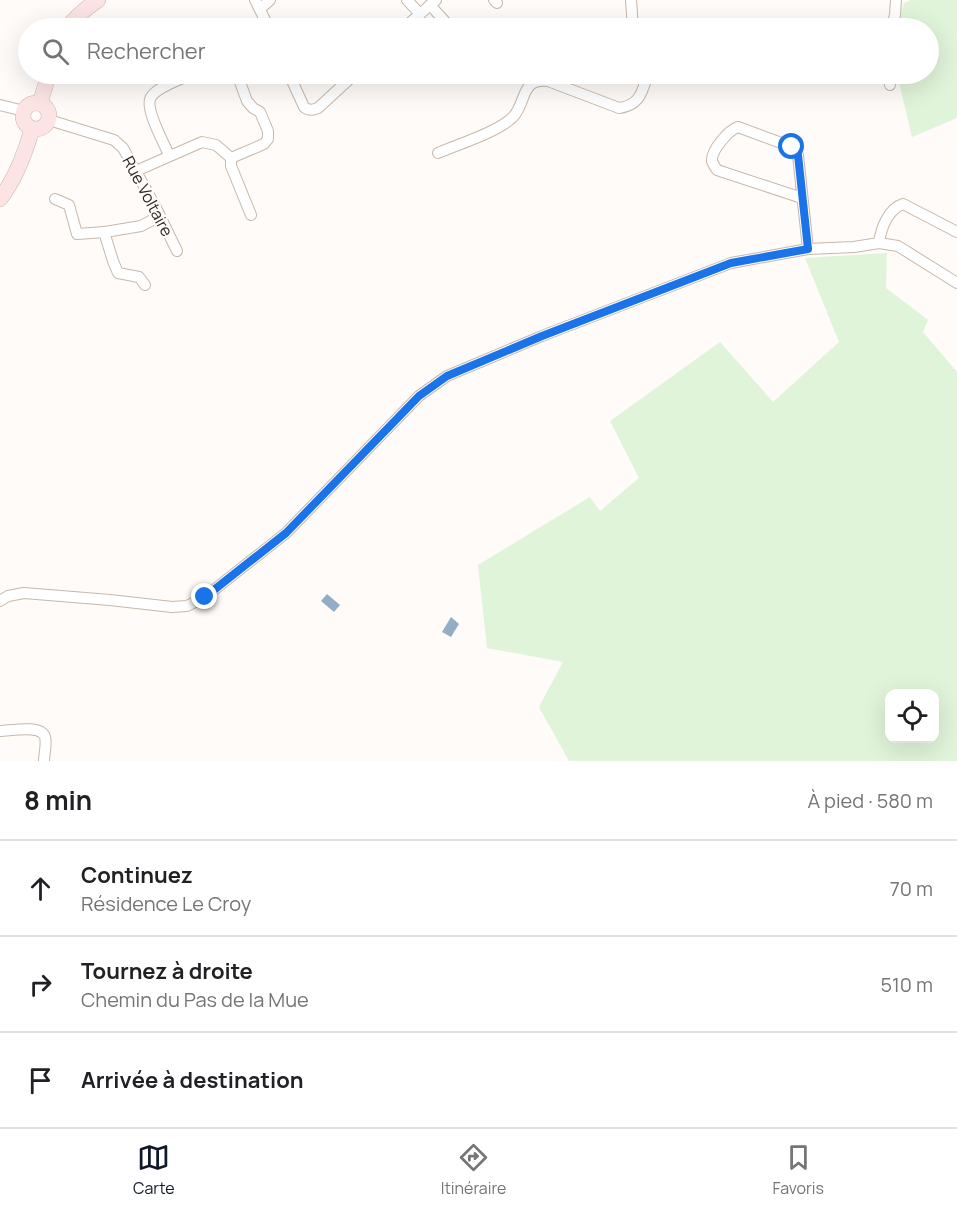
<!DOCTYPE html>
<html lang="fr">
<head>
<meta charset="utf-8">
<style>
	:root { --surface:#fff; --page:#f2f2f2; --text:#202124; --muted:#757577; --line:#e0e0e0; --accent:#111827 }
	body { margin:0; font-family:Manrope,sans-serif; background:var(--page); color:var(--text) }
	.controls { position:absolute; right:18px; bottom:18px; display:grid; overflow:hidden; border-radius:12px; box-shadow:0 6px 24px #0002 }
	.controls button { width:54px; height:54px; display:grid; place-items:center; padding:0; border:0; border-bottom:2px solid var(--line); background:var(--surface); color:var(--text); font:30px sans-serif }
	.stop { position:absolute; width:18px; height:18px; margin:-14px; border:4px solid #1a73e8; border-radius:50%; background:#fff }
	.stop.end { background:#1a73e8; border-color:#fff; box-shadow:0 2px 6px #0008 }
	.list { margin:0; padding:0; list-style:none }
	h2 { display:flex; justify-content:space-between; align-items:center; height:78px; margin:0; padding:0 24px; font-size:26px }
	h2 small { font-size:20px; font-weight:400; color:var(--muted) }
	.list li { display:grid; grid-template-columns:39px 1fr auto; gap:18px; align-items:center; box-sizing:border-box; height:96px; padding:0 24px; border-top:2px solid var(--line) }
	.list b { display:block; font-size:22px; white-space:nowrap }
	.list p { margin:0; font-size:20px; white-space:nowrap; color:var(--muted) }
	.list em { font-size:20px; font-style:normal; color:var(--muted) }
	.icon { flex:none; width:33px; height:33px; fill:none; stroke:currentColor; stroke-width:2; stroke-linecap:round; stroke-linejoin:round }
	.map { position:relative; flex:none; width:957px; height:761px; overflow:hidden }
	.search { position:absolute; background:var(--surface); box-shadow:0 6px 24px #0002; left:18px; right:18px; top:18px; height:66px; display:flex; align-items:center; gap:15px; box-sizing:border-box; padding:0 21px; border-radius:33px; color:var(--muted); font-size:22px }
	.sheet { height:366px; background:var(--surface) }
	nav { display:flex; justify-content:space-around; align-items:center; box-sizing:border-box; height:84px; border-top:2px solid var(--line); background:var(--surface); font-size:16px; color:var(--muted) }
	nav a { display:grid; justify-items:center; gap:3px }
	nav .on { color:var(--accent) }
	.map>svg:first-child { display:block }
	.green { fill:#e0f4d9; fill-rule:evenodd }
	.water { fill:#93adc7 }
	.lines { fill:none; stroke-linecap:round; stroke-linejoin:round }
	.street-casing { stroke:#c7b8aa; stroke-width:12 }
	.secondary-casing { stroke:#c7b8aa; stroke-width:16 }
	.street { stroke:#fff; stroke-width:10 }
	.secondary { stroke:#fce4e4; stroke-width:15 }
	.route { stroke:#1a73e8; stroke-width:8 }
	.labels { text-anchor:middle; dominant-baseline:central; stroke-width:4.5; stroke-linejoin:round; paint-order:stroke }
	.street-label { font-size:16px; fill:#2d2722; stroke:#fefbf8 }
</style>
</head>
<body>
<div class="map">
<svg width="957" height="761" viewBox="0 0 957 761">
	<rect width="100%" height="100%" fill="#fefbf8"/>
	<g class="green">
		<polygon points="911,0 957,0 957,118 912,137 897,74 928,74 928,28 898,28 904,3"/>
		<path d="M887 253 886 288 928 320 923 332 957 372V761H569L539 707 563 662 487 648 478 565 590 497 600 511 639 478 610 421 720 342 773 402 839 342 805 258ZM890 694H934V738H890Z"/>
	</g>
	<g class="water">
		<polygon points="327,594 340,605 334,612 321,601"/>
		<polygon points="451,617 459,624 451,637 442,632"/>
	</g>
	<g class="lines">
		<defs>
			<g id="street">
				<polyline points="255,0 269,28"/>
				<polyline points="407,0 420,14"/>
				<polyline points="494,0 497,3"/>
				<polyline points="631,0 633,28"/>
				<polyline points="430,5 451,28"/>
				<polyline points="260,9 270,0"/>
				<polyline points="404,28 436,0"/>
				<polyline points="891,28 895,15 896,0"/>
				<path d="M289 74 304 107C309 111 313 110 318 108L355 74"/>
				<polyline points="888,74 890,85"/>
				<polyline points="0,105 24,111"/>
				<polyline points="49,120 114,140 123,148 155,206 177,251"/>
				<path d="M438 153C459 144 498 132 513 117 527 102 520 78 548 81L619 108C641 105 642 91 648 74"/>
				<path d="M169 155C164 143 144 108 151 97 157 87 181 79 193 74"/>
				<polyline points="231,158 231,166 251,215"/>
				<polyline points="136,171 202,142 216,145 231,158 264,144 268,139 268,131 260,112 253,108 247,101 237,74"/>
				<path d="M802 198 717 170C715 167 713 164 712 161 711 150 729 130 738 127L792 147 798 155 808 249"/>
				<polyline points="55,199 69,205 77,234 105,232 141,226 160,216"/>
				<polyline points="104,232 113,261 118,273 139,277 145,285"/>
				<path d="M879 243C881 228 888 209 903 204L957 232"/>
				<polyline points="0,601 8,596 24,593 110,600 172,607 187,606 205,597 286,533 419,396 447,376 542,336 731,263 808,249 854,247 879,243 898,246 957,283"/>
				<path d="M0 731C10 731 41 724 45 737 47 744 44 754 44 761"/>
			</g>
			<g id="secondary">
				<path d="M67 28C76 17 86 8 98 0"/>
				<circle cx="36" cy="116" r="13"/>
				<polyline points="40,103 49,74"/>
				<path d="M0 199C16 178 25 154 32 129"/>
			</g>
		</defs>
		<use href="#street" class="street-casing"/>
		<use href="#secondary" class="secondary-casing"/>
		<use href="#street" class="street"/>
		<use href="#secondary" class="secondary"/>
	</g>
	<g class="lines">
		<polyline class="route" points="205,597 286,533 419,396 447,376 542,336 731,263 808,249 798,155 792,147"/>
	</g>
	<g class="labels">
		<g class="street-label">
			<text transform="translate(148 196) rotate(62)">Rue Voltaire</text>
		</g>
	</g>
</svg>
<div class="controls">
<button><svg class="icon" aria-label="locate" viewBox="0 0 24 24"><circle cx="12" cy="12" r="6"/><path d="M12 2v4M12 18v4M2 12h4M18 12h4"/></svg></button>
</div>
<div class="stop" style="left:792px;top:147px"></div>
<div class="stop end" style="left:205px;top:597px"></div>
<div class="search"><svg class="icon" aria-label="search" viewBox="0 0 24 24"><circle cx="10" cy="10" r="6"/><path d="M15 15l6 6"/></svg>Rechercher</div>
</div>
<section class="sheet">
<h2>8 min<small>À pied · 580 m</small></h2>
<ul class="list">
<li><svg class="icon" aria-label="ahead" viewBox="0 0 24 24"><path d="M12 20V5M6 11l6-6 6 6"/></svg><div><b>Continuez</b><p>Résidence Le Croy</p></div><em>70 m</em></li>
<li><svg class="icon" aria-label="right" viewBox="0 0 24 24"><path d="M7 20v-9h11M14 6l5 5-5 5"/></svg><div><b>Tournez à droite</b><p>Chemin du Pas de la Mue</p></div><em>510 m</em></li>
<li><svg class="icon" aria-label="arrive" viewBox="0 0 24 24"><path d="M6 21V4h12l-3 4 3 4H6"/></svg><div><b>Arrivée à destination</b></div></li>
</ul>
</section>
<nav>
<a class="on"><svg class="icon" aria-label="map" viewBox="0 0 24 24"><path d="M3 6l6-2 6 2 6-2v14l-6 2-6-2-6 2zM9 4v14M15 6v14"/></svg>Carte</a>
<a><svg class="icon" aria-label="directions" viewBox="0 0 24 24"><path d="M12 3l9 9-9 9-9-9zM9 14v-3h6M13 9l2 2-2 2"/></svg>Itinéraire</a>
<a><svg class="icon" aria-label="saved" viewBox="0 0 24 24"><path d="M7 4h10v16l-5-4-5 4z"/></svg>Favoris</a>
</nav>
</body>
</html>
